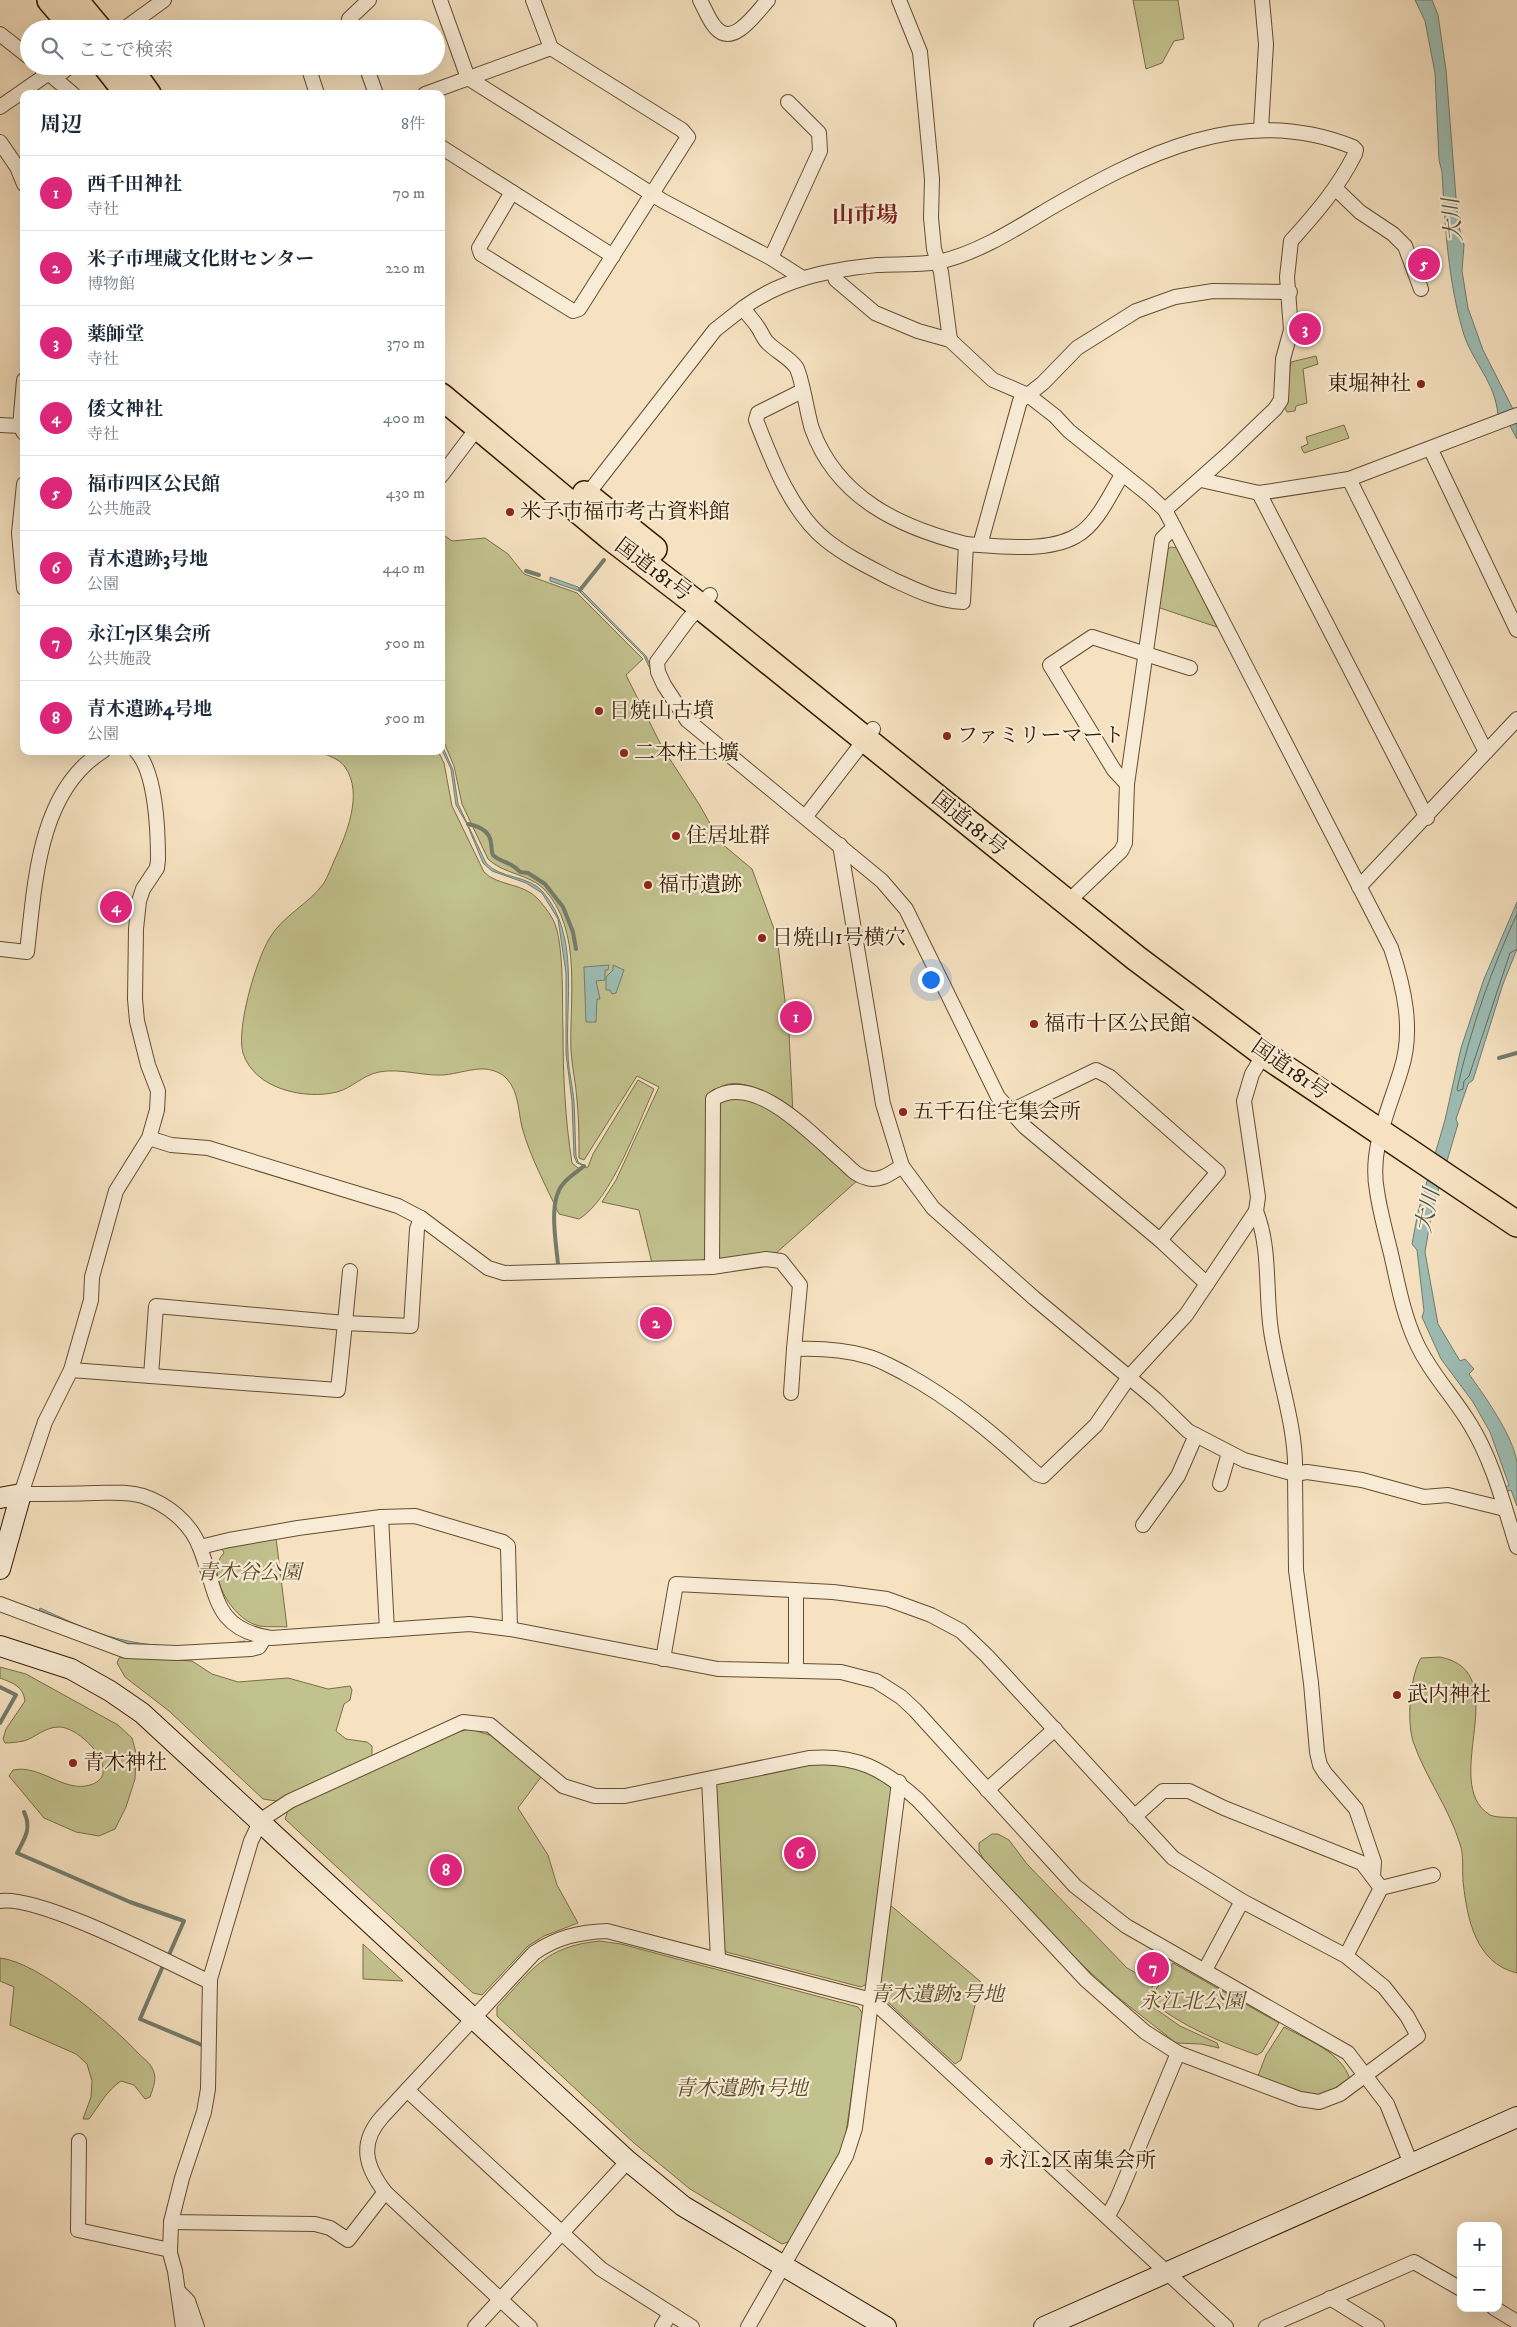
<!DOCTYPE html>
<html lang="ja">
<head>
<meta charset="utf-8">
<style>
	:root { --surface:#fff; --page:#f2f2f3; --text:#1f2937; --muted:#747a83; --line:#e0e1e3; --accent:#db2777 }
	body { margin:0; font-family:"IM FELL DW Pica","Noto Serif JP",serif; background:var(--page); color:var(--text) }
	.controls { position:absolute; right:15px; bottom:15px; display:grid; overflow:hidden; border-radius:10px; box-shadow:0 5px 20px #0002 }
	.controls button { width:45px; height:45px; display:grid; place-items:center; padding:0; border:0; border-bottom:1px solid var(--line); background:var(--surface); color:var(--text); font:25px sans-serif }
	.you { position:absolute; left:930px; top:979px; width:18px; height:18px; margin:-12px; border:4px solid #fff; border-radius:50%; background:#1a73e8; box-shadow:0 0 0 8px #1a73e833 }
	.badge { display:grid; place-items:center; width:32px; height:32px; border-radius:50%; background:var(--accent); color:#fff; font-size:16px; font-weight:700 }
	.pin { position:absolute; translate:-50% -50%; border:2px solid #fff; box-shadow:0 1px 5px #0006 }
	.list { margin:0; padding:0; list-style:none }
	h2 { display:flex; justify-content:space-between; align-items:center; height:65px; margin:0; padding:0 20px; font-size:21px }
	h2 small { font-size:16px; font-weight:400; color:var(--muted) }
	.list li { display:grid; grid-template-columns:32px 1fr auto; gap:15px; align-items:center; box-sizing:border-box; height:75px; padding:0 20px; border-top:1px solid var(--line) }
	.list b { display:block; font-size:19px; white-space:nowrap }
	.list p { margin:0; font-size:16px; white-space:nowrap; color:var(--muted) }
	.list em { font-size:16px; font-style:normal; color:var(--muted) }
	.icon { flex:none; width:28px; height:28px; fill:none; stroke:currentColor; stroke-width:2; stroke-linecap:round; stroke-linejoin:round }
	.map { position:relative; flex:none; width:1517px; height:2327px; overflow:hidden }
	.search { position:absolute; background:var(--surface); box-shadow:0 5px 20px #0002; left:20px; top:20px; width:425px; height:55px; display:flex; align-items:center; gap:12px; box-sizing:border-box; padding:0 18px; border-radius:28px; color:var(--muted); font-size:19px }
	.panel { position:absolute; background:var(--surface); box-shadow:0 5px 20px #0002; left:20px; top:90px; width:425px; height:665px; border-radius:10px }
	.map>svg:first-child { display:block }
	.green { fill:#c2c28e; stroke:#7a6e47 }
	.water { fill:#9dbdb4; stroke:#737c6c }
	.lines { fill:none; stroke-linecap:round; stroke-linejoin:round }
	.shore { stroke:#686c5a; stroke-width:1 }
	.stream { stroke:#737c6c; stroke-width:4 }
	.street-casing { stroke:#644d30; stroke-width:16 }
	.secondary-casing { stroke:#331b00; stroke-width:22 }
	.highway-casing { stroke:#331b00; stroke-width:28 }
	.street { stroke:#f9ecd7; stroke-width:14 }
	.secondary { stroke:#f9ecd7; stroke-width:20 }
	.highway { stroke:#f6e2c1; stroke-width:25 }
	.poi-dot { fill:#8f2418; stroke:#f9ecd7; stroke-width:2 }
	.labels { text-anchor:middle; dominant-baseline:central; stroke-width:4.5; stroke-linejoin:round; paint-order:stroke }
	.poi-label { font-size:21px; fill:#331b00; stroke:#f9ecd7; text-anchor:start }
	.street-label { font-size:21px; fill:#331b00; stroke:#f9ecd7 }
	.park-label { font-size:21px; font-style:italic; fill:#5e4d2b; stroke:#f9ecd7 }
	.neighbourhood-label { font-size:22px; font-weight:bold; fill:#7a1f14; stroke:#f9ecd7 }
	.water-label { font-size:22px; font-style:italic; fill:#58543f; stroke:#f9ecd7 }
</style>
</head>
<body>
<div class="map">
<svg width="1517" height="2327" viewBox="0 0 1517 2327">
	<rect width="100%" height="100%" fill="#f6e2c1"/>
	<filter id="stains"><feTurbulence type="fractalNoise" baseFrequency=".004" numOctaves="4"/><feColorMatrix values="0 0 0 0 .2 0 0 0 0 .09 0 0 0 0 .02 0 0 0 .5 -.17"/></filter>
	<radialGradient id="worn" r=".72"><stop offset=".6" stop-color="#630" stop-opacity="0"/><stop offset="1" stop-color="#630" stop-opacity=".3"/></radialGradient>
	<g class="green">
		<polygon points="1133,0 1178,0 1184,39 1174,41 1162,63 1146,69"/>
		<polygon points="1316,356 1318,364 1303,369 1307,403 1296,406 1295,411 1287,412 1284,406 1291,362"/>
		<polygon points="1344,425 1349,438 1304,453 1301,447 1308,444 1306,437"/>
		<path d="M441 533 452 541 485 538 508 554 524 574 577 593 643 659 626 675 662 747 699 804 721 843 752 869 777 937 789 1033 793 1114C771 1098 739 1069 713 1092L708 1256 702 1261 652 1263 639 1210 602 1202 616 1180 659 1087 637 1076 584 1160 579 1158C579 1139 579 1119 577 1100 576 1084 572 1067 571 1051 569 1000 583 930 544 889 529 874 503 874 488 859L462 804 454 766 441 735Z"/>
		<polygon points="1171,547 1177,548 1217,627 1157,607 1167,549"/>
		<path d="M317 751H438L444 763 452 806 484 872C497 886 524 883 538 899 545 907 553 917 556 927 564 953 562 1002 563 1030 563 1074 565 1119 572 1163L578 1168 588 1167 593 1154 638 1080 654 1089C638 1124 611 1200 579 1219L559 1214C546 1186 530 1157 522 1127 518 1111 519 1092 507 1079 502 1073 493 1070 486 1069 472 1068 457 1074 443 1075 422 1076 400 1068 379 1072 363 1075 352 1088 337 1092 305 1100 254 1089 243 1053 236 1028 256 961 269 939 282 916 309 904 324 883 328 876 331 868 334 861 346 835 364 794 345 767 339 758 326 755 317 751Z"/>
		<polygon points="727,1095 763,1103 858,1180 774,1255 722,1261 717,1255 719,1107 721,1100"/>
		<path d="M276 1538 287 1627C277 1626 265 1628 256 1625 232 1618 204 1572 224 1553L222 1549 244 1542Z"/>
		<polygon points="123,1657 192,1661 212,1674 238,1682 288,1678 328,1689 350,1686 352,1690 350,1700 344,1704 336,1731 346,1739 367,1742 372,1746 372,1756 276,1801 263,1799 169,1711 125,1677 117,1663 119,1658"/>
		<path d="M1440 1657C1517 1672 1438 1783 1490 1815 1497 1818 1509 1817 1517 1818V1973C1475 1963 1467 1918 1463 1881 1462 1869 1464 1855 1460 1844 1449 1808 1426 1778 1414 1744 1406 1724 1410 1675 1421 1658Z"/>
		<path d="M0 1667 26 1674 118 1725 132 1738 136 1753 135 1779 126 1807 115 1829 99 1836 76 1832 44 1818 9 1776 13 1770C40 1764 64 1793 90 1785 125 1775 82 1727 59 1727 45 1727 36 1737 24 1741 18 1742 11 1743 5 1743L3 1739 6 1729 25 1701C23 1686 13 1683 0 1678Z"/>
		<polygon points="470,1729 493,1736 541,1777 518,1808 548,1855 557,1885 578,1923 544,1936 528,1946 482,1995 473,1993 285,1819 288,1810 445,1735"/>
		<polygon points="815,1763 850,1763 892,1783 867,1984 861,1987 726,1952 722,1943 715,1790 717,1784"/>
		<polygon points="992,1834 998,1834 1009,1840 1027,1864 1127,1968 1151,1981 1153,1986 1147,1996 1146,2002 1180,2026 1217,2043 1219,2048 1201,2044 1176,2043 1115,1995 1077,1960 984,1860 979,1851 979,1843"/>
		<polygon points="889,1904 981,1982 961,2060 955,2064 880,1995 879,1990"/>
		<path d="M600 1941 621 1944 858 2007 863 2014 845 2140 841 2152 791 2241 782 2244 690 2189 634 2143 497 2016V2007C532 1970 545 1946 600 1941Z"/>
		<polygon points="363,1944 403,1981 363,1979"/>
		<path d="M0 1958C39 1962 112 2025 139 2054 143 2058 150 2063 152 2068 158 2077 153 2088 150 2097L145 2099 134 2085 121 2081C107 2090 99 2106 89 2119H83L91 2097 92 2081 87 2064 76 2054 10 2025 14 1987 0 1981Z"/>
		<path d="M1173 1963 1279 2023 1262 2052 1257 2055C1217 2041 1182 2026 1149 2000Z"/>
		<path d="M1284 2027C1308 2040 1341 2052 1350 2079 1341 2086 1331 2095 1319 2096 1299 2098 1275 2083 1258 2076L1266 2055Z"/>
	</g>
	<g class="water">
		<path d="M1415 0H1432L1438 15 1446 70 1458 223 1464 245 1462 271 1468 308 1483 350 1517 417V439L1509 424 1498 415C1495 382 1474 364 1464 335 1448 282 1445 226 1442 172L1439 160 1435 73 1425 21Z"/>
		<polygon points="550,577 578,587 646,656 661,688 659,688 644,656 579,591 550,581"/>
		<path d="M441 743 453 770 458 804 486 863C500 879 529 875 543 892 580 935 565 1001 568 1053 568 1070 573 1086 574 1103 575 1120 575 1138 576 1156L578 1162 585 1166 577 1163 574 1156 572 1101 566 1054V973L558 919 542 893 526 883 492 871 483 863 467 824 456 805 451 769 441 748Z"/>
		<path d="M1517 902V949L1503 984 1473 1080 1468 1084 1456 1119 1458 1124 1432 1211 1425 1252 1438 1324 1460 1361 1465 1359 1474 1369 1469 1374C1484 1395 1514 1437 1517 1463 1517 1477 1517 1492 1517 1506L1511 1490 1503 1493 1502 1489 1509 1485 1490 1432 1473 1402 1441 1359 1422 1317 1424 1311 1417 1250 1412 1244 1418 1212 1445 1120 1461 1048 1484 979Z"/>
		<polygon points="609,965 608,970 605,970 605,980 596,981 600,999 597,999 596,1022 586,1022 584,967"/>
		<polygon points="613,965 624,970 616,993 612,994 610,990 606,990 606,977 613,970"/>
		<path d="M40 1608C62 1618 85 1629 108 1636 151 1649 201 1649 245 1641L246 1644C205 1648 164 1651 124 1643L39 1611Z"/>
	</g>
	<g class="lines">
		<path class="shore" d="M1517 914C1491 970 1471 1028 1457 1089L1458 1091 1463 1089 1464 1081 1469 1076 1510 953 1517 949"/>
		<g class="stream">
			<polyline points="526,571 539,575"/>
			<polyline points="580,590 604,560"/>
			<path d="M468 824C478 826 490 830 491 843 492 847 491 851 493 855 499 862 511 861 520 872L528 873 545 884 563 907 573 932 576 949"/>
			<polyline points="1499,1058 1517,1053"/>
			<path d="M558 1264C556 1242 548 1201 563 1184 568 1177 577 1172 584 1166"/>
			<polyline points="0,1687 16,1695 0,1723"/>
			<path d="M24 1812C32 1828 25 1838 17 1853L130 1902 184 1921 168 1957"/>
			<polyline points="162,1968 140,2019 202,2045"/>
		</g>
		<defs>
			<g id="street">
				<polyline points="440,0 468,78 663,201 771,258"/>
				<path d="M700 0C705 9 709 21 716 28 733 48 757 12 768 0"/>
				<polyline points="899,0 920,52 932,179 931,218 934,249 941,272 950,340"/>
				<polyline points="124,29 164,0"/>
				<polyline points="352,29 349,19 369,0"/>
				<polyline points="0,34 29,57"/>
				<polyline points="40,66 73,94"/>
				<polyline points="308,66 317,94"/>
				<polyline points="366,66 376,94"/>
				<polyline points="55,78 70,66"/>
				<polyline points="425,94 551,48 533,0"/>
				<polyline points="788,102 819,133 820,151 771,258 801,277"/>
				<polyline points="0,107 49,73"/>
				<polyline points="1261,129 1266,44 1262,0"/>
				<polyline points="0,142 17,167 24,184"/>
				<polyline points="441,147 613,256"/>
				<polyline points="1335,188 1360,212 1393,234 1405,246 1421,289"/>
				<polyline points="512,192 479,248 481,254 573,311 579,309 688,137 682,130 551,48"/>
				<path d="M833 273 836 280 875 313 918 331 950 340 993 380 1028 395 1055 416 1069 431 1149 495 1165 510 1174 527 1391 948C1404 987 1414 1030 1401 1070 1389 1110 1369 1149 1377 1191 1380 1212 1386 1233 1391 1254 1398 1284 1403 1314 1416 1342 1429 1371 1453 1396 1470 1424 1493 1461 1504 1506 1517 1547"/>
				<polyline points="24,380 20,426 24,433"/>
				<path d="M802 391 758 413 756 420C772 461 791 512 826 540 846 556 869 567 892 579 916 590 937 601 963 602L966 544C997 546 1047 553 1076 536 1097 525 1110 494 1122 475"/>
				<polyline points="0,425 20,426"/>
				<polyline points="1431,450 1517,630"/>
				<polyline points="441,476 478,427"/>
				<polyline points="1349,479 1486,752"/>
				<polyline points="1201,480 1259,493 1349,479 1517,415"/>
				<polyline points="24,484 19,533 24,588"/>
				<polyline points="1259,493 1427,818"/>
				<polyline points="583,500 715,330 743,308"/>
				<path d="M966 544C899 527 837 498 812 429 807 414 802 376 796 367 789 357 775 351 767 342 763 338 761 331 757 326 753 320 747 314 743 308 782 279 828 270 877 265 897 264 918 265 938 262 976 254 1014 230 1047 210 1142 155 1243 102 1353 147L1356 150 1355 154C1338 188 1316 213 1291 241L1287 277 1291 330 1283 359 1281 400 1275 409 1228 454 1165 510"/>
				<polyline points="980,545 1020,401 1043,383 1077,348 1136,311 1175,297 1213,291 1290,292"/>
				<polyline points="710,595 687,621 657,662 658,672 664,685 687,720 882,881 906,909 998,1097 1025,1127 1160,1240 1207,1284"/>
				<path d="M136 751C156 772 158 831 158 860L157 868 143 889 139 901 136 929 135 999 137 1021 148 1065 158 1091 157 1110 149 1138 116 1191 92 1277 91 1300 71 1370 45 1422 21 1494C45 1494 69 1494 94 1493 110 1493 127 1491 143 1496 167 1504 191 1523 200 1548 218 1593 212 1629 271 1638L470 1624 510 1629 718 1669 841 1672 876 1681 901 1697 915 1710 1075 1886 1126 1926 1348 2053 1387 2104 1411 2164"/>
				<polyline points="1127,784 1114,770 1050,665 1092,637 1190,668"/>
				<polyline points="806,816 873,729"/>
				<path d="M840 845 883 1104 902 1166 933 1208 1034 1298 1155 1399 1188 1431 1244 1460 1295 1474C1297 1429 1278 1377 1271 1331 1265 1291 1271 1249 1256 1211"/>
				<polyline points="1359,887 1517,719"/>
				<polyline points="1075,895 1121,851 1125,843 1127,784 1162,539 1174,527"/>
				<path d="M0 949 27 952C35 884 38 791 103 751"/>
				<polyline points="1011,1111 1096,1070 1110,1077 1218,1172 1160,1240"/>
				<path d="M149 1138 171 1145 208 1148 398 1206 421 1218 488 1268 504 1273 712 1267 713 1099C754 1071 810 1133 839 1158 849 1166 854 1175 867 1178 880 1182 891 1173 902 1166"/>
				<path d="M712 1267 766 1259 781 1261 800 1285 794 1349C819 1348 842 1349 866 1356 879 1359 892 1367 904 1373 954 1400 996 1436 1037 1474L1043 1476 1096 1425 1129 1377 1186 1315 1256 1211 1258 1197 1244 1101 1252 1074 1267 1049"/>
				<polyline points="71,1370 338,1390 345,1323 411,1326 417,1229 421,1218"/>
				<polyline points="151,1376 156,1306 345,1323 350,1271"/>
				<polyline points="791,1393 794,1349"/>
				<polyline points="1220,1484 1229,1453"/>
				<polyline points="381,1517 387,1630"/>
				<polyline points="1143,1525 1178,1476 1196,1435"/>
				<polyline points="200,1547 229,1540 298,1528 381,1517 415,1516 503,1542 508,1546 510,1629"/>
				<polyline points="0,1604 126,1651 177,1653 251,1649 259,1647 265,1637"/>
				<polyline points="796,1670 796,1591"/>
				<polyline points="709,1779 718,1959"/>
				<polyline points="987,1790 1055,1729"/>
				<polyline points="1134,1817 1163,1791 1189,1791 1224,1808 1362,1863 1381,1888 1346,1956"/>
				<polyline points="1373,1877 1374,1862 1356,1809 1325,1773 1320,1765 1317,1752 1311,1683 1296,1570 1295,1474 1307,1472 1362,1480 1424,1497 1448,1495 1505,1509"/>
				<polyline points="1381,1888 1433,1875"/>
				<path d="M0 1901C41 1895 167 1962 210 1982"/>
				<polyline points="1205,1970 1242,1901"/>
				<polyline points="407,2090 601,2269 692,2327"/>
				<polyline points="79,2141 78,2230 170,2250"/>
				<path d="M385 2192 348 2240 330 2228 315 2224 171 2222 182 2178 204 2112 208 2089 210 1979 251 1841 261 1820 290 1801 463 1722 490 1725 563 1786 595 1796H625L809 1758C856 1754 884 1769 918 1800L1086 1980 1145 2032 1178 2053 1300 2099 1319 2102 1340 2094 1418 2036 1407 2016 1384 1987 1346 1956 1242 1901 1173 1858 987 1656 961 1631 931 1615 887 1599 833 1592 676 1584 663 1659"/>
				<polyline points="1108,2216 1117,2199 1178,2053"/>
				<polyline points="171,2222 170,2253 175,2271 183,2327"/>
				<polyline points="180,2293 188,2301 197,2327"/>
				<polyline points="1330,2298 1377,2327"/>
				<polyline points="1494,2308 1517,2322"/>
				<polyline points="475,2327 628,2161"/>
				<path d="M530 2327 385 2192C365 2166 359 2143 382 2117L534 1953C557 1937 580 1932 607 1931L872 2000 1226 2327"/>
				<polyline points="662,2327 670,2314"/>
				<polyline points="748,2327 846,2156 855,2128 899,1782"/>
				<polyline points="1266,2327 1414,2262 1461,2289"/>
			</g>
			<g id="secondary">
				<polyline points="0,1498 21,1494 0,1569"/>
				<polyline points="0,1646 71,1669 110,1691 142,1713 628,2161 683,2206 886,2327"/>
				<polyline points="1044,2327 1517,2117"/>
			</g>
			<g id="highway">
				<polyline points="50,0 75,29"/>
				<polyline points="75,0 99,29"/>
				<polyline points="106,66 128,94"/>
				<polyline points="128,66 148,94"/>
				<polyline points="441,396 610,537 700,606 1136,958 1264,1054 1517,1224"/>
				<polyline points="585,494 654,549"/>
			</g>
		</defs>
		<use href="#street" class="street-casing"/>
		<use href="#secondary" class="secondary-casing"/>
		<use href="#highway" class="highway-casing"/>
		<use href="#street" class="street"/>
		<use href="#secondary" class="secondary"/>
		<use href="#highway" class="highway"/>
	</g>
	<g class="poi-dot">
		<circle cx="1421" cy="384" r="5"/>
		<circle cx="510" cy="512" r="5"/>
		<circle cx="599" cy="711" r="5"/>
		<circle cx="947" cy="736" r="5"/>
		<circle cx="624" cy="753" r="5"/>
		<circle cx="676" cy="836" r="5"/>
		<circle cx="648" cy="885" r="5"/>
		<circle cx="762" cy="938" r="5"/>
		<circle cx="1034" cy="1024" r="5"/>
		<circle cx="903" cy="1112" r="5"/>
		<circle cx="1397" cy="1695" r="5"/>
		<circle cx="73" cy="1763" r="5"/>
		<circle cx="989" cy="2161" r="5"/>
	</g>
	<g class="labels">
		<g class="poi-label">
			<text x="1411" y="384" text-anchor="end">東堀神社</text>
			<text x="520" y="512">米子市福市考古資料館</text>
			<text x="609" y="711">日焼山古墳</text>
			<text x="957" y="736">ファミリーマート</text>
			<text x="634" y="753">二本柱土壙</text>
			<text x="686" y="836">住居址群</text>
			<text x="658" y="885">福市遺跡</text>
			<text x="772" y="938">日焼山1号横穴</text>
			<text x="1044" y="1024">福市十区公民館</text>
			<text x="913" y="1112">五千石住宅集会所</text>
			<text x="1407" y="1695">武内神社</text>
			<text x="83" y="1763">青木神社</text>
			<text x="999" y="2161">永江2区南集会所</text>
		</g>
		<g class="street-label">
			<text transform="translate(653 570) rotate(37)">国道181号</text>
			<text transform="translate(969 824) rotate(39)">国道181号</text>
			<text transform="translate(1290 1070) rotate(35)">国道181号</text>
		</g>
		<g class="park-label">
			<text x="249" y="1573">青木谷公園</text>
			<text x="937" y="1995">青木遺跡2号地</text>
			<text x="1192" y="2002">永江北公園</text>
			<text x="741" y="2089">青木遺跡1号地</text>
		</g>
		<g class="neighbourhood-label">
			<text x="865" y="215">山市場</text>
		</g>
		<g class="water-label">
			<text transform="translate(1453 220) rotate(-95)">大川</text>
			<text transform="translate(1428 1211) rotate(-78)">大川</text>
		</g>
	</g>
	<rect width="100%" height="100%" filter="url(#stains)"/>
	<rect width="100%" height="100%" fill="url(#worn)"/>
</svg>
<div class="controls">
<button>+</button>
<button>−</button>
</div>
<div class="you"></div>
<div class="pin badge" style="left:796px;top:1017px">1</div>
<div class="pin badge" style="left:656px;top:1323px">2</div>
<div class="pin badge" style="left:1305px;top:329px">3</div>
<div class="pin badge" style="left:116px;top:907px">4</div>
<div class="pin badge" style="left:1424px;top:264px">5</div>
<div class="pin badge" style="left:800px;top:1853px">6</div>
<div class="pin badge" style="left:1153px;top:1968px">7</div>
<div class="pin badge" style="left:446px;top:1870px">8</div>
<div class="search"><svg class="icon" aria-label="search" viewBox="0 0 24 24"><circle cx="10" cy="10" r="6"/><path d="M15 15l6 6"/></svg>ここで検索</div>
<section class="panel">
<h2>周辺<small>8件</small></h2>
<ul class="list">
<li><span class="badge">1</span><div><b>西千田神社</b><p>寺社</p></div><em>70 m</em></li>
<li><span class="badge">2</span><div><b>米子市埋蔵文化財センター</b><p>博物館</p></div><em>220 m</em></li>
<li><span class="badge">3</span><div><b>薬師堂</b><p>寺社</p></div><em>370 m</em></li>
<li><span class="badge">4</span><div><b>倭文神社</b><p>寺社</p></div><em>400 m</em></li>
<li><span class="badge">5</span><div><b>福市四区公民館</b><p>公共施設</p></div><em>430 m</em></li>
<li><span class="badge">6</span><div><b>青木遺跡3号地</b><p>公園</p></div><em>440 m</em></li>
<li><span class="badge">7</span><div><b>永江7区集会所</b><p>公共施設</p></div><em>500 m</em></li>
<li><span class="badge">8</span><div><b>青木遺跡4号地</b><p>公園</p></div><em>500 m</em></li>
</ul>
</section>
</div>
</body>
</html>
